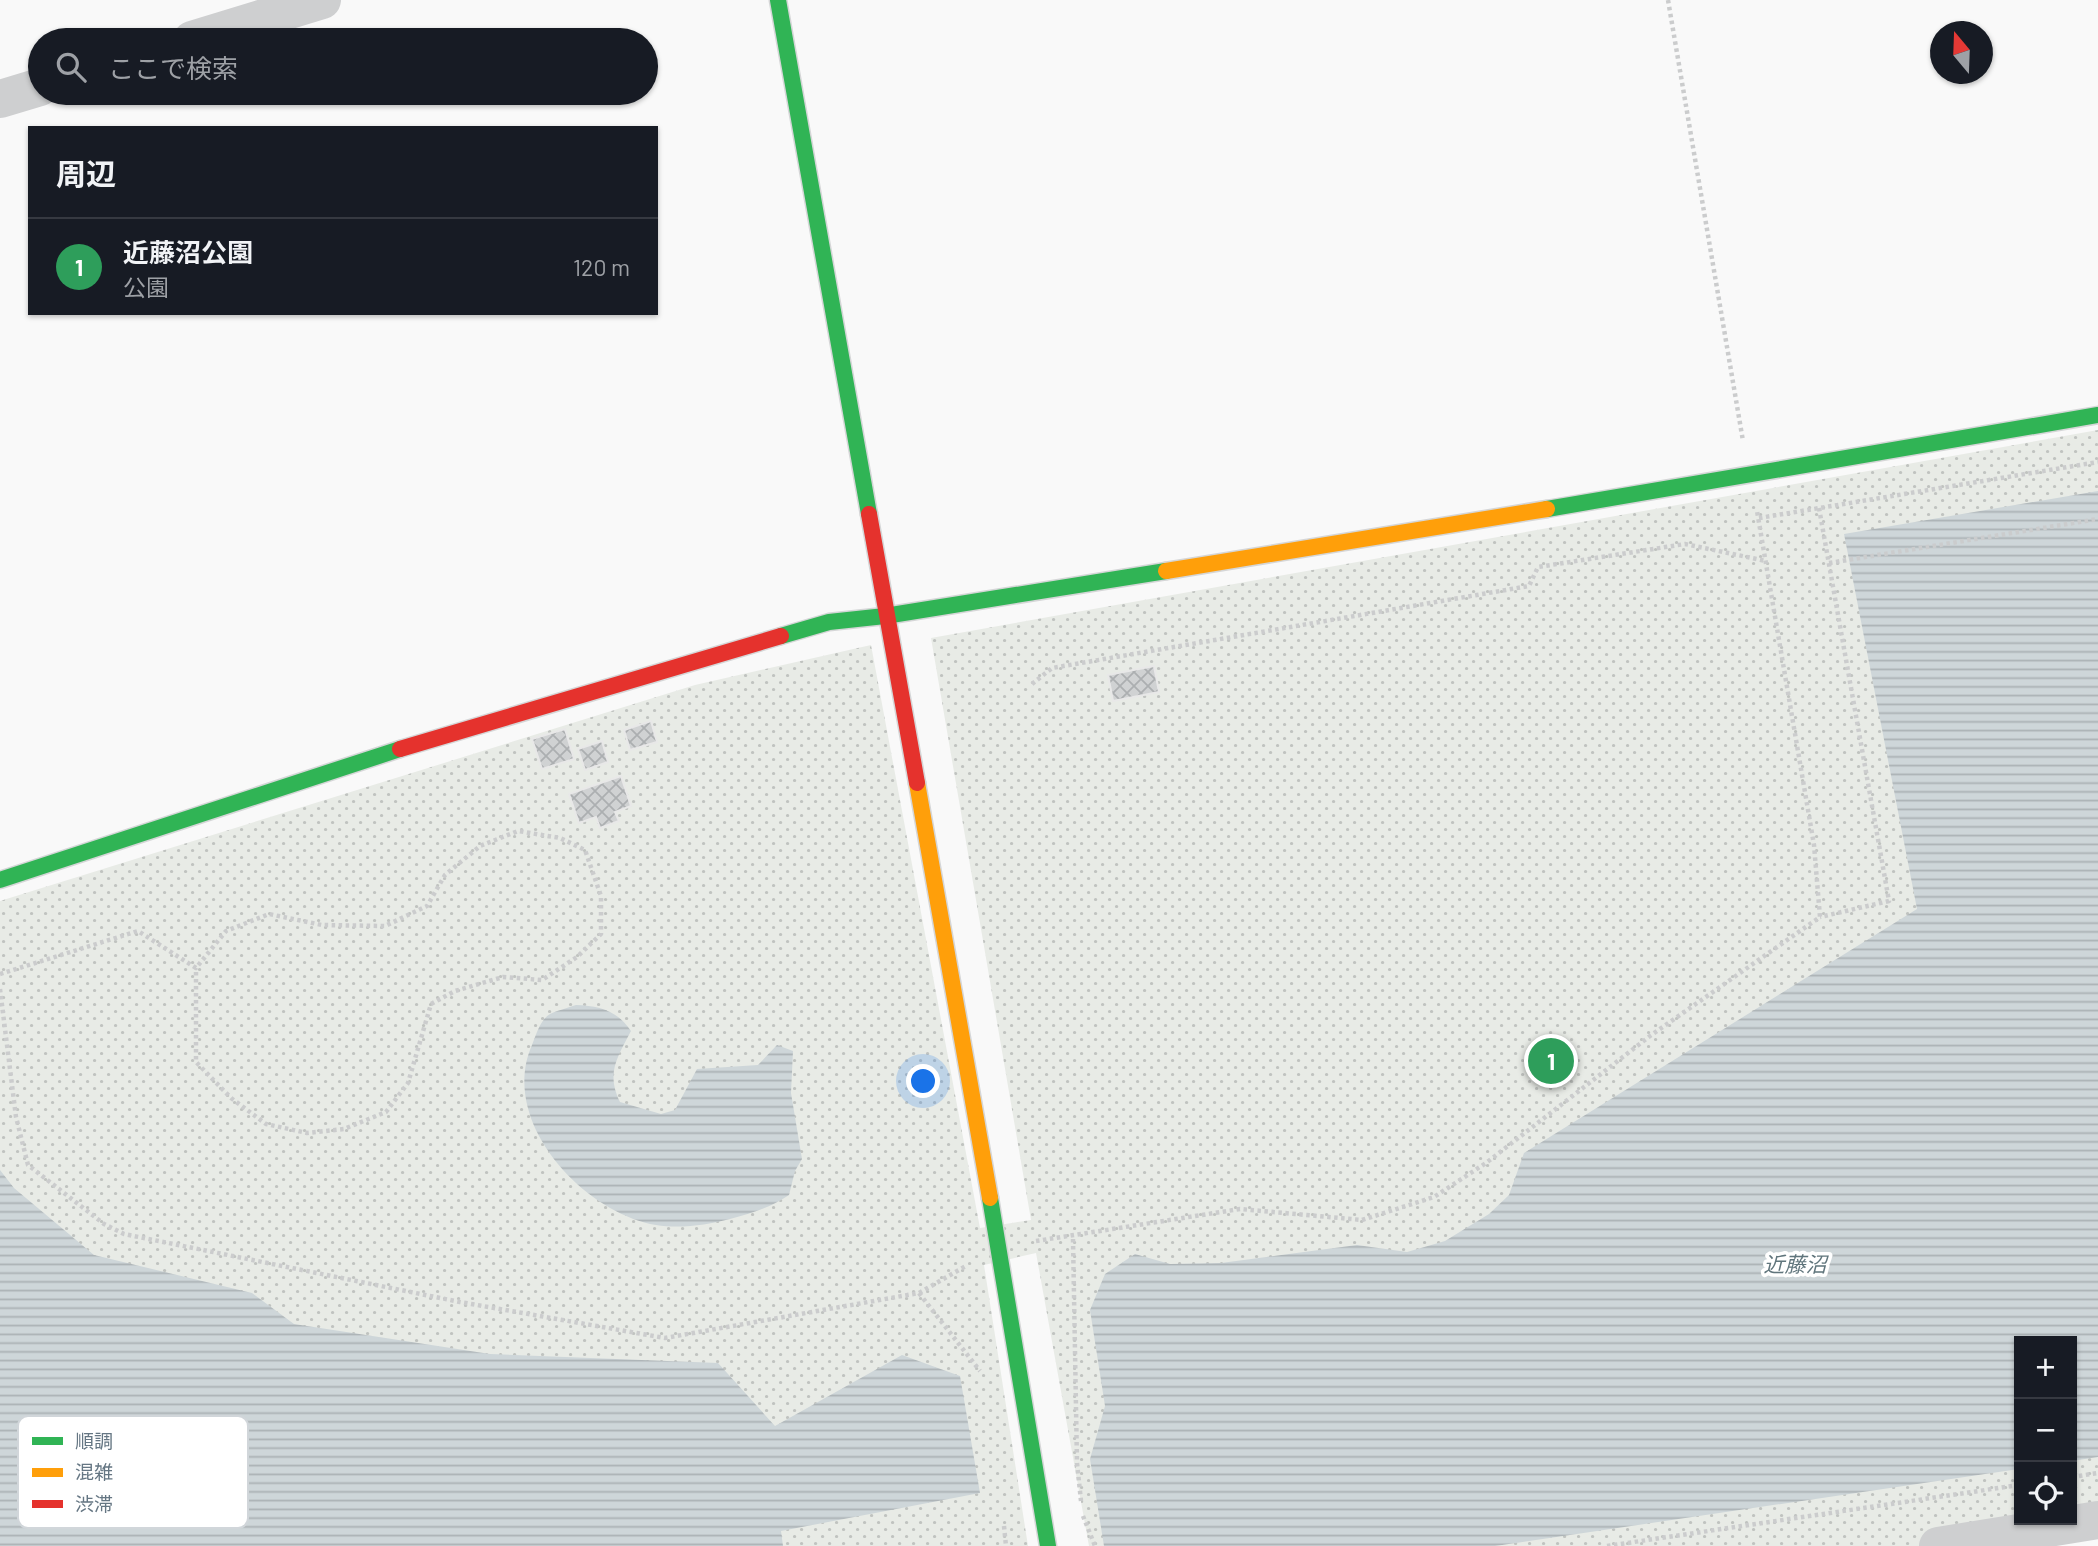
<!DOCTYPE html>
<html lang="ja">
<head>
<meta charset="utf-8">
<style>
	:root { --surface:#171b24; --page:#20242c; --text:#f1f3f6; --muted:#9ea1a6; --line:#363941; --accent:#d93025 }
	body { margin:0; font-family:Barlow,"Noto Sans JP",sans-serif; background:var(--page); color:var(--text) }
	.controls { position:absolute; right:21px; bottom:21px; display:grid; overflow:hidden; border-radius:0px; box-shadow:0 2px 5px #0004 }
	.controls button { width:63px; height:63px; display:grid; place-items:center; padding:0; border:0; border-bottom:2px solid var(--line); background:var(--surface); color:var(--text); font:35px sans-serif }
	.compass { position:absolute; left:1930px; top:21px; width:63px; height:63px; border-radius:50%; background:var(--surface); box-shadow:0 2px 5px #0004; rotate:341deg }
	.you { position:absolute; left:924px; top:1082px; width:24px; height:24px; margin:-18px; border:5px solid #fff; border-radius:50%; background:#1a73e8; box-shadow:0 0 0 10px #1a73e833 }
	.badge { display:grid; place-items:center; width:46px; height:46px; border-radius:50%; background:var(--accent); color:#fff; font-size:23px; font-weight:700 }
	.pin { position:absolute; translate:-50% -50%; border:4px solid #fff; box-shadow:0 2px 7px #0006 }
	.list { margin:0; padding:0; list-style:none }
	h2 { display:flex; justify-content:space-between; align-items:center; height:91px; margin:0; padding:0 28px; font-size:30px }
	h2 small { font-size:23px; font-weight:400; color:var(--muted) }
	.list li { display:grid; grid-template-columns:46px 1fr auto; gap:21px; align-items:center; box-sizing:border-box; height:98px; padding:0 28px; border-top:2px solid var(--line) }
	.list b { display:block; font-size:26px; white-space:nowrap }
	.list p { margin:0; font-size:23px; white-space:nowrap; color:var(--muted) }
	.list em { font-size:23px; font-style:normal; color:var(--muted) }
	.icon { flex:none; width:38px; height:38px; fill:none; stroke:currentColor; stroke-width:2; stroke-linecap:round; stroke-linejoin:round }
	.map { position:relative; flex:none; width:2098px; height:1546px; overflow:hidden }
	.search { position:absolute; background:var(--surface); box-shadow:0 2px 5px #0004; left:28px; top:28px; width:630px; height:77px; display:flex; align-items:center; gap:18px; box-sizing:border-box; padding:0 24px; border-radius:38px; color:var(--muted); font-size:26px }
	.panel { position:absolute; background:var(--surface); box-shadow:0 2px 5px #0004; left:28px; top:126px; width:630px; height:189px; border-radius:0px }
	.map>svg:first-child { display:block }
	.park { fill:url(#park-dots); fill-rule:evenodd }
	.water { fill:url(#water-rules) }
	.building { fill:url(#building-cross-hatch); stroke:#e8e8e8; stroke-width:2 }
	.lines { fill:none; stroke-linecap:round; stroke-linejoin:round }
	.fast-casing { stroke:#d5d6d7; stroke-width:19 }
	.slow-casing { stroke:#d5d6d7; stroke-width:19 }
	.jam-casing { stroke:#d5d6d7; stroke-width:19 }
	.path { stroke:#cbcccd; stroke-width:4.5; stroke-dasharray:3.5 3.5; stroke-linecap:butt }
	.street { stroke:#cecfd0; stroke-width:38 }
	.fast { stroke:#30b455; stroke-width:16 }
	.slow { stroke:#ff9f0a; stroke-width:16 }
	.jam { stroke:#e5322d; stroke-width:16 }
	.labels { text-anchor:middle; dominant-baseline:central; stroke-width:7; stroke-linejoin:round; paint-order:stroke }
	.water-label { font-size:21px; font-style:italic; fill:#60757c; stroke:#fff }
	.key { fill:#fff; stroke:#d1d6da; stroke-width:2 }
	.key-label { font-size:19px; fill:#657683 }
</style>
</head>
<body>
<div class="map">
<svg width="2098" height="1546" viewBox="0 0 2098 1546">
	<defs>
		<pattern id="park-dots" width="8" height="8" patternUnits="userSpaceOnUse" patternTransform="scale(1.75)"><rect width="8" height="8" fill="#e8ebe6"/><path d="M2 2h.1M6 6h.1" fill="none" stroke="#c0c3c0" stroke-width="1.8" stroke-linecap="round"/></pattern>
		<pattern id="water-rules" width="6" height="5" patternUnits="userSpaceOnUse" patternTransform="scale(1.75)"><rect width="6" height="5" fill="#ced6d9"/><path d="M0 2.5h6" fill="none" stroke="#abb2b5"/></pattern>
		<pattern id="building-cross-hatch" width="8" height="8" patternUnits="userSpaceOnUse" patternTransform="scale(1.75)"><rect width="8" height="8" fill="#d0d2d3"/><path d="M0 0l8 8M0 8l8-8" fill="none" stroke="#acafb1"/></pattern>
	</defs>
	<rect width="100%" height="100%" fill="#f9f9f9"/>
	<path class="park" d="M2098 430V1515L1924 1546H1089L1036 1253 984 1265 1028 1546H0V901L695 685 871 645 980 1228 1031 1220 931 638ZM2019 1341H2072V1520H2019Z"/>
	<g class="water">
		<polygon points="2098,491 2098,1457 2072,1461 2072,1341 2019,1341 2019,1469 1495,1546 1104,1546 1090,1459 1105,1406 1090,1310 1105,1274 1135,1254 1170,1264 1221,1263 1357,1245 1407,1252 1445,1241 1489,1214 1509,1195 1524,1153 1917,909 1844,534"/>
		<path d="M576 1005C599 1006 617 1010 631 1031 617 1058 606 1073 620 1102L661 1114 675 1110 697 1069 758 1065 777 1045 793 1051 791 1093 802 1159 795 1171 789 1195C770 1208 752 1213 730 1219 707 1225 680 1229 656 1225 584 1213 498 1122 532 1045 536 1035 540 1020 550 1014 558 1010 568 1008 576 1005Z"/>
		<polygon points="0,1170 14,1188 94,1255 252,1293 294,1324 490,1354 718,1363 775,1426 902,1355 960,1376 980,1493 781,1531 783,1546 0,1546"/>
	</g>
	<g class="building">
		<polygon points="1154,666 1159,692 1113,701 1108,675"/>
		<polygon points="651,721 657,742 630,750 624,730"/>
		<polygon points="565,729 574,759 542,769 532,739"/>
		<polygon points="602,741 608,762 585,770 578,749"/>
		<polygon points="621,776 631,806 615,812 619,821 600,828 596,817 579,823 569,794"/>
	</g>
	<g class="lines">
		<defs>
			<g id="fast">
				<polyline points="778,0 869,514"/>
				<polyline points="1547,509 2098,415"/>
				<polyline points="781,636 829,622 885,616 1166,571"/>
				<polyline points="0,880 400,749"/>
				<polyline points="990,1198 1048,1546"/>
			</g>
			<g id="slow">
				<polyline points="1166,571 1547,509"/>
				<polyline points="917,783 990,1198"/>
			</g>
			<g id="jam">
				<polyline points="869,514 917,783"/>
				<polyline points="400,749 781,636"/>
			</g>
		</defs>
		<use href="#fast" class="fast-casing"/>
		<use href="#slow" class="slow-casing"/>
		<use href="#jam" class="jam-casing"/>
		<g class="path">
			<polyline points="1668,0 1743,441"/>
			<polyline points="1819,508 1889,901 1820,917"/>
			<polyline points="1759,518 2098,462"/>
			<polyline points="1829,563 2098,519"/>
			<polyline points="1032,684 1052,668 1529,586 1538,567 1685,544 1766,561"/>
			<polyline points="0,974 138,931 196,968 226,931 269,914 322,925 385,926 427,906 445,875 480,846 518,831 560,838 585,850 601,896 601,934 577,957 542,980 503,977 455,991 431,1004 408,1083 386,1112 344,1129 307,1133 266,1124 231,1098 196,1062 196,968"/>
			<polyline points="0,989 16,1117 28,1165 104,1224 124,1234 460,1302 665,1338 919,1293 966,1266"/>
			<polyline points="1073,1239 1077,1463 1081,1501"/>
			<polyline points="1036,1241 1240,1209 1362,1220 1434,1197 1486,1163 1650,1036 1820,917 1814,845 1757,511"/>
			<polyline points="919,1293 980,1371"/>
			<polyline points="2072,1477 2098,1473"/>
			<polyline points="1083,1516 1095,1546"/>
			<polyline points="1004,1526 1006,1546"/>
			<polyline points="1607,1546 2019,1485"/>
		</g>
		<g class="street">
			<polyline points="192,40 322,0"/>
			<polyline points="0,99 40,87"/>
			<polyline points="1938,1546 2098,1520"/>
		</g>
		<use href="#fast" class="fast"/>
		<use href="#slow" class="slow"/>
		<use href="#jam" class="jam"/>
	</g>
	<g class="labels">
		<g class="water-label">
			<text x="1795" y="1263">近藤沼</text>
		</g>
	</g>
	<rect x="18" y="1416" width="230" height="112" rx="10" class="key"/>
	<rect x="32" y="1437" width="31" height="8" fill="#30b455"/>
	<rect x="32" y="1468" width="31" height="9" fill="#ff9f0a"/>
	<rect x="32" y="1500" width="31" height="8" fill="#e5322d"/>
	<g class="key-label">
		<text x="75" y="1448">順調</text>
		<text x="75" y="1479">混雑</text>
		<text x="75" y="1511">渋滞</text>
	</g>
</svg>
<div class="controls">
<button>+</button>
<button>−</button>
<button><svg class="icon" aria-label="locate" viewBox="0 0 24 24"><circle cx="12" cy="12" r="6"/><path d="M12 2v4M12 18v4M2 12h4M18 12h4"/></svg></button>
</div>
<svg class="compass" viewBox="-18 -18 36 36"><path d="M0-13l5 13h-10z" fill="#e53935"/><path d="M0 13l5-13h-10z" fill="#9ea1a6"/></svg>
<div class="you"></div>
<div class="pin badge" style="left:1551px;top:1061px;background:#2e9e5b">1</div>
<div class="search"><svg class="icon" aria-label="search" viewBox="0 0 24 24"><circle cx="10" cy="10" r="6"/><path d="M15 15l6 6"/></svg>ここで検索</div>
<section class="panel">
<h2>周辺<small></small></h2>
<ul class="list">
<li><span class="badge" style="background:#2e9e5b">1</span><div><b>近藤沼公園</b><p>公園</p></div><em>120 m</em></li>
</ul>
</section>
</div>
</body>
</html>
